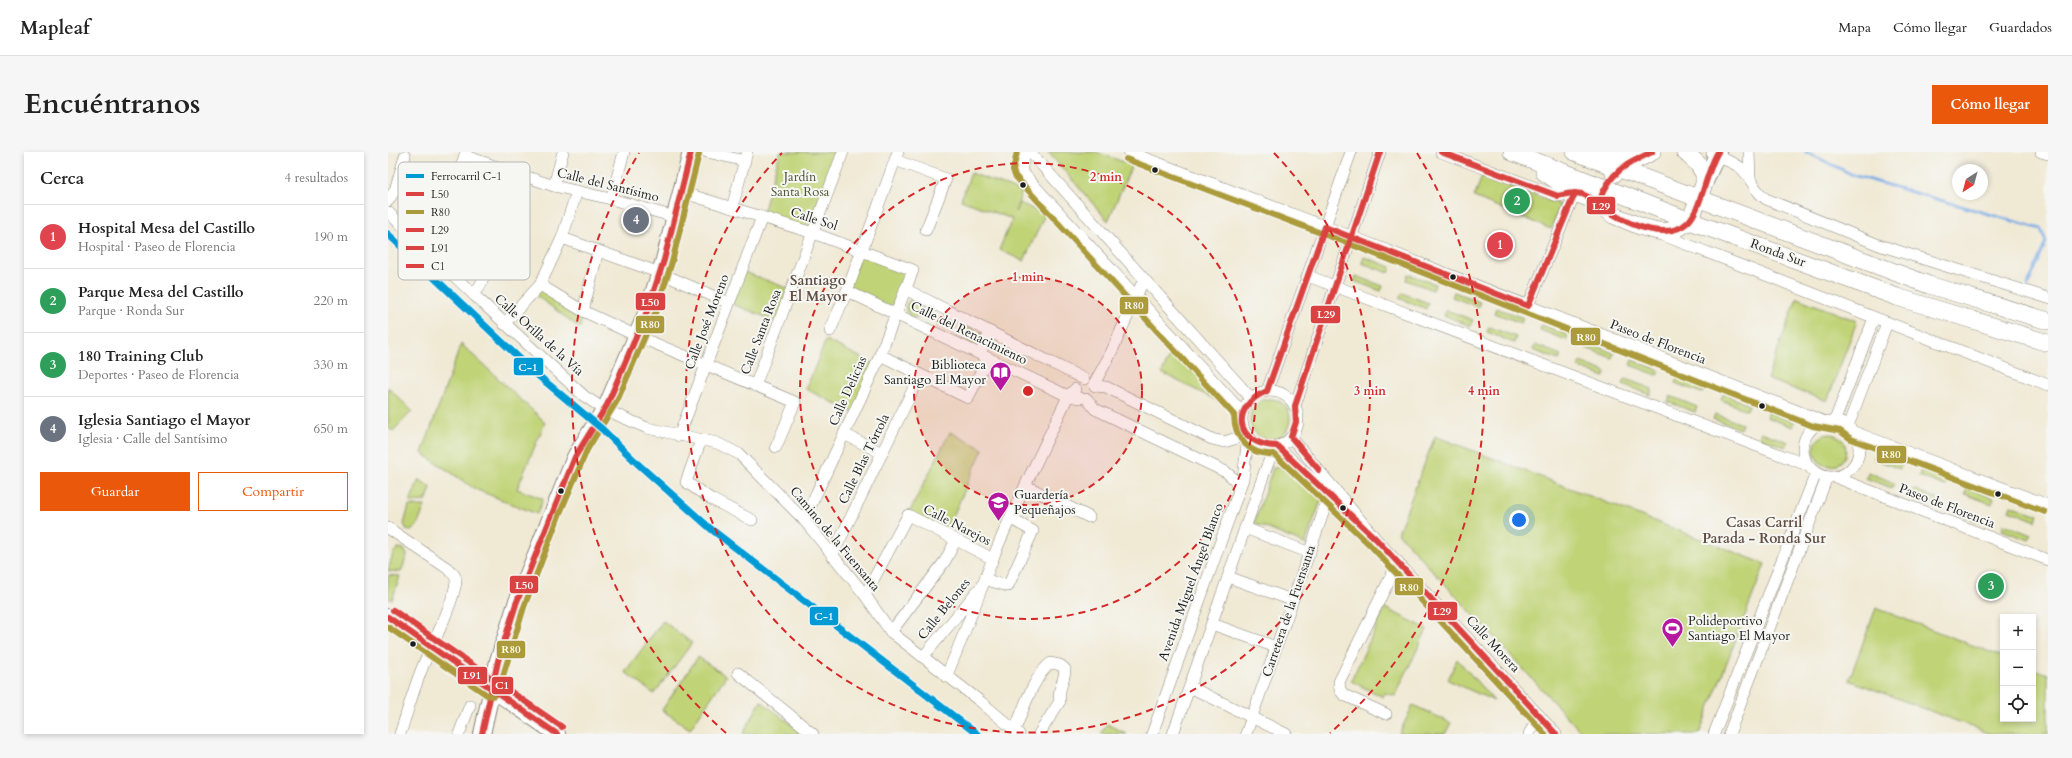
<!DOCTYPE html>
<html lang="es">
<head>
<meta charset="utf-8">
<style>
	:root { --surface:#fff; --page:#f6f6f6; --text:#222; --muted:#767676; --line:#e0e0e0; --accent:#ea580c }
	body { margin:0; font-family:Cardo,serif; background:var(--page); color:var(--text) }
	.controls { position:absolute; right:12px; bottom:12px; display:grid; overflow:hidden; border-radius:0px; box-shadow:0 2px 6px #0003 }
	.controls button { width:36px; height:36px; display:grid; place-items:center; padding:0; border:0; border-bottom:1px solid var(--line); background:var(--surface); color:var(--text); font:20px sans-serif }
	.compass { position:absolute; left:1564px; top:12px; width:36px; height:36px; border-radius:50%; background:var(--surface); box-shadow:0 2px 6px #0003; rotate:216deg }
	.you { position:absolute; left:1131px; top:368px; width:14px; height:14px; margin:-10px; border:3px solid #fff; border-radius:50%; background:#1a73e8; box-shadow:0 0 0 6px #1a73e833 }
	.badge { display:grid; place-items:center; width:26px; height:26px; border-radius:50%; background:var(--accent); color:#fff; font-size:13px; font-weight:700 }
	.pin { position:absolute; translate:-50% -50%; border:2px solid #fff; box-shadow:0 1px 4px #0006 }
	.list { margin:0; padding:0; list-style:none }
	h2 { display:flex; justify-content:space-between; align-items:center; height:52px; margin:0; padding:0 16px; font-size:17px }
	h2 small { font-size:13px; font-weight:400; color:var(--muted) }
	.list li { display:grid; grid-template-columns:26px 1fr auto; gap:12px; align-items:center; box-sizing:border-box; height:64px; padding:0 16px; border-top:1px solid var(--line) }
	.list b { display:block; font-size:15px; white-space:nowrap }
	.list p { margin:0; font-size:13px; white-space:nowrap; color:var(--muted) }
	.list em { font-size:13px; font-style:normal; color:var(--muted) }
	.actions { display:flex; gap:8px; padding:12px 16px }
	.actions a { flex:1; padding:9px 0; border:1px solid var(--accent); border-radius:0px; text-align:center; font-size:14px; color:var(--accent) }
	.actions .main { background:var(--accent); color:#fff }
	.icon { flex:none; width:22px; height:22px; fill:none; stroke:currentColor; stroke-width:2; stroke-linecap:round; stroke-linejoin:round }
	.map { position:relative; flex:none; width:1660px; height:582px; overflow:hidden; border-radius:0px }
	header { display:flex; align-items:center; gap:24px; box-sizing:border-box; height:56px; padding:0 20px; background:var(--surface); border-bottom:1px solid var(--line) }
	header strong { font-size:19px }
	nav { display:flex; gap:22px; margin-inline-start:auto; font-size:14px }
	.intro { display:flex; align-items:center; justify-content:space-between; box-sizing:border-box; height:96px; padding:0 24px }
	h1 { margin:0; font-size:28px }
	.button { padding:10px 18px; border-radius:0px; background:var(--accent); color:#fff; font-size:14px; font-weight:700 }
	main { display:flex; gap:24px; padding:0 24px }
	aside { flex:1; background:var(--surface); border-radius:0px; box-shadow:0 2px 6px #0003 }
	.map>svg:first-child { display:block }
	.green { fill:#c0d376; stroke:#6e7849 }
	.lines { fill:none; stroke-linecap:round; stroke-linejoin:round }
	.stream { stroke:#7aace6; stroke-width:3 }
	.street-casing { stroke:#868278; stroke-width:12 }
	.secondary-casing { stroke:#868278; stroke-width:18 }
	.primary-casing { stroke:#868278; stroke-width:18 }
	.street { stroke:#fff; stroke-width:11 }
	.secondary { stroke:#fff; stroke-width:16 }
	.primary { stroke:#fff; stroke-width:17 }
	.bus-1-casing { stroke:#f6f6f2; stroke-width:9 }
	.bus-2-casing { stroke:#f6f6f2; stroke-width:9 }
	.bus-3-casing { stroke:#f6f6f2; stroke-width:9 }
	.bus-4-casing { stroke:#f6f6f2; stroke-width:9 }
	.bus-5-casing { stroke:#f6f6f2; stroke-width:9 }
	.bus-1 { stroke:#da4241; stroke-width:6 }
	.bus-2 { stroke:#ac9b3a; stroke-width:6 }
	.bus-3 { stroke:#da4241; stroke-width:6 }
	.bus-4 { stroke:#da4241; stroke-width:6 }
	.bus-5 { stroke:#da4240; stroke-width:6 }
	.rail-1-casing { stroke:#f6f6f2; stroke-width:10 }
	.rail-1 { stroke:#009ad5; stroke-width:7 }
	.ring { fill:none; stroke:#d62828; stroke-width:2; stroke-dasharray:7 5 }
	.bus-dot { fill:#1c1c1c; stroke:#f6f6f2; stroke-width:1.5 }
	.labels { text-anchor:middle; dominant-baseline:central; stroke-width:4; stroke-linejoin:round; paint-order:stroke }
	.park-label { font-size:13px; fill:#4d5337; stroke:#f6f6f2 }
	.street-label { font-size:13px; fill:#1c1c1c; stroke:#f6f6f2 }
	.poi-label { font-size:13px; fill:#1c1c1c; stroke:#f6f6f2; text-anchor:start }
	.neighbourhood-label { font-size:14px; font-weight:bold; fill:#614f44; stroke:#f6f6f2 }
	.key { fill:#f6f6f2; stroke:#b5b5b2; stroke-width:1 }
	.key-label { font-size:11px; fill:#1c1c1c }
	.centre { fill:#d62828; stroke:#f6f6f2; stroke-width:2 }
	.ring-label { font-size:12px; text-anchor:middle; font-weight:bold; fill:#d62828; stroke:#f6f6f2; stroke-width:4; stroke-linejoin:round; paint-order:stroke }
	.line-badge { stroke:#f6f6f2; stroke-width:1.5 }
	.badge-label { font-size:11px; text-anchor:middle; font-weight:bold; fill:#fff }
</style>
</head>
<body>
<header>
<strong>Mapleaf</strong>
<nav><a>Mapa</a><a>Cómo llegar</a><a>Guardados</a></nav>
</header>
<div class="intro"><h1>Encuéntranos</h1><a class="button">Cómo llegar</a></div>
<main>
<aside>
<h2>Cerca<small>4 resultados</small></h2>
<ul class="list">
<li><span class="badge" style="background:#e0444e">1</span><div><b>Hospital Mesa del Castillo</b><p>Hospital · Paseo de Florencia</p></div><em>190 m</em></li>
<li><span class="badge" style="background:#2e9e5b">2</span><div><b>Parque Mesa del Castillo</b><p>Parque · Ronda Sur</p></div><em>220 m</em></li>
<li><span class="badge" style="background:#2e9e5b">3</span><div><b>180 Training Club</b><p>Deportes · Paseo de Florencia</p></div><em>330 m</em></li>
<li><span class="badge" style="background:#6b7280">4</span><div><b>Iglesia Santiago el Mayor</b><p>Iglesia · Calle del Santísimo</p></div><em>650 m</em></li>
</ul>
<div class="actions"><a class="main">Guardar</a><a>Compartir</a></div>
</aside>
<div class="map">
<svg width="1660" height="582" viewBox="0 0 1660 582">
	<rect width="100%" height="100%" fill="#f6f6f2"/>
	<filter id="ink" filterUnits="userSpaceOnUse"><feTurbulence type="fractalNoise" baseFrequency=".025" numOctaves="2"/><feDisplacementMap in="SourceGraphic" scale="8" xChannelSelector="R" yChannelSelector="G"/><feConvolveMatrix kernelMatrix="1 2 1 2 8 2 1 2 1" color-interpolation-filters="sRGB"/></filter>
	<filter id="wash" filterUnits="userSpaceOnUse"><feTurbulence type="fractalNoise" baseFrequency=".012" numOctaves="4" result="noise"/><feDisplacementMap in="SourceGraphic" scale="16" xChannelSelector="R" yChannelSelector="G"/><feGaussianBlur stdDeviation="0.9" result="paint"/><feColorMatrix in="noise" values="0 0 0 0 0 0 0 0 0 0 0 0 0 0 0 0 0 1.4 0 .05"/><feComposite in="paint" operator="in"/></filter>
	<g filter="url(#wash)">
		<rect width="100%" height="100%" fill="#f0e9d4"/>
		<g class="green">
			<polygon points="392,0 455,0 425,81 374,65"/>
			<polygon points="660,0 708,0 744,13 720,69"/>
			<polygon points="583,21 634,40 627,60 631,51 657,62 636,109 611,98 624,67 573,48"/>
			<polygon points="1095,22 1172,53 1163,77 1086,45"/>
			<polygon points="474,98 525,118 508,161 459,139"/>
			<polygon points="976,105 1003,115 1001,121 974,111"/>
			<polygon points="354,119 404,138 391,170 341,151"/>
			<polygon points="1020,122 1047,132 1045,138 1018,128"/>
			<polygon points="968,124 995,134 993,139 966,129"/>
			<polygon points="152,133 195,159 192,176 145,141"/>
			<polygon points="1066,140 1092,150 1090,155 1064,145"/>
			<polygon points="1014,141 1040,151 1038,157 1011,146"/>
			<polygon points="1409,146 1469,169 1439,249 1379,227"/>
			<circle cx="528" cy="156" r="10"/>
			<polygon points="1108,156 1135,166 1133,171 1106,161"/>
			<polygon points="1058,158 1085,168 1082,174 1056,163"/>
			<polygon points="1154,173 1180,183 1178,188 1152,178"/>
			<polygon points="580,175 596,183 591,192 586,193 578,189 577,179"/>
			<polygon points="1101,175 1128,185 1126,191 1099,180"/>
			<polygon points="438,188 488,213 466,261 418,237"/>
			<polygon points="1200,191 1226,201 1224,206 1198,196"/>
			<polygon points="73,192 157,270 129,337 155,347 149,362 87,337 34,301"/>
			<polygon points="1147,193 1173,203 1171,208 1145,198"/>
			<polygon points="784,198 842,255 774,221"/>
			<polygon points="1244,208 1271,218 1269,223 1242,213"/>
			<polygon points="1192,210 1218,220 1216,225 1190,215"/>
			<polygon points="1290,225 1316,236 1314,241 1287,231"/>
			<polygon points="1237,227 1264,237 1262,243 1235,232"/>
			<polygon points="0,235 24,259 5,279 0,275"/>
			<polygon points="1335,242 1361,253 1359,258 1333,248"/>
			<polygon points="1282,244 1309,255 1307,260 1280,250"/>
			<circle cx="882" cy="267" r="20"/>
			<polygon points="1380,260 1407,270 1405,275 1378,265"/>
			<polygon points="1327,262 1354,272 1352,277 1325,267"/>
			<polygon points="562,280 595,297 557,382 520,363"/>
			<polygon points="1373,280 1400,290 1398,295 1371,285"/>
			<circle cx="1442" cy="298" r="16"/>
			<polygon points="1047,284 1377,412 1311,582 1195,582 1010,381"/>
			<polygon points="1488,301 1514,311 1512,317 1486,307"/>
			<polygon points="902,314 934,346 917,392 866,371 885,316"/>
			<polygon points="1533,318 1559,329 1557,334 1531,324"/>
			<polygon points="1480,320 1506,331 1504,336 1478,326"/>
			<polygon points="31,327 43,336 38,349 22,350"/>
			<polygon points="1579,336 1606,346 1604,352 1577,342"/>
			<polygon points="1525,337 1551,348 1549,353 1523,343"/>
			<polygon points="1623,353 1650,363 1648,369 1621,358"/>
			<polygon points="21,354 37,354 29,374 23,379 19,378 16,372"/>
			<polygon points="1571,356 1597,366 1595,371 1569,361"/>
			<polygon points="1616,372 1643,383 1641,388 1614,378"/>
			<polygon points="10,396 16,397 19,403 13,420 0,419 5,401"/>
			<polygon points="0,423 12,424 4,448 0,446"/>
			<polygon points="997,456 1039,477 1007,544 997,541 995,545 963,529"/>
			<polygon points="1488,456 1615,505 1615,567 1645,567 1645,517 1660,522 1660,582 1603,582 1461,528"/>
			<polygon points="275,469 304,491 266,542 237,520"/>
			<polygon points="310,505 338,524 302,577 274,558"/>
			<polygon points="1069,507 1106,549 1060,528"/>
			<polygon points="373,549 416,582 355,582"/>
			<polygon points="1025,553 1063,571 1057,582 1011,582"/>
			<polygon points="719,572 739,582 713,582"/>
		</g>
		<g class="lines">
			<polyline class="stream" points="1418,0 1465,23 1653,77 1658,90 1640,133"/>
		</g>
	</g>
	<g filter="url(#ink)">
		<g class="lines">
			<defs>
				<g id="street">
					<polyline points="319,0 357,9"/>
					<polyline points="637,0 633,19 854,260"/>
					<polyline points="642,0 863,246"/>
					<polyline points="741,0 962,84 1435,269"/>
					<polyline points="1053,0 1170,44 1187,41"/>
					<polyline points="1361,0 1362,26"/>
					<polyline points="1653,0 1660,2"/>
					<path d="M1324 1C1333 8 1346 9 1354 17 1364 27 1366 39 1378 47L1491 93 1660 146"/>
					<polyline points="77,4 166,34 223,47 287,65"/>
					<polyline points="507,8 558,27 538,78"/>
					<polyline points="166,34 175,0"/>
					<polyline points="293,40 425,81 525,118 488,213 416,368"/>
					<polyline points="223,47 236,0"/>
					<polyline points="0,49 7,38 17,4"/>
					<polyline points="344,56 359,0"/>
					<polyline points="0,60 86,143 196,244 216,257 259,276 329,291 351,302 416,368 477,443 503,480 593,550 631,582"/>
					<polyline points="1272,82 1660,233"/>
					<polyline points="174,86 272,121 341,151"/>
					<polyline points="41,101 48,92 78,0"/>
					<polyline points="920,124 1419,313"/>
					<polyline points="152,133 195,159 249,184 407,250 388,295"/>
					<polyline points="517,137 696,227"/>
					<polyline points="459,139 680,244 692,246"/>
					<polyline points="86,143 93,132 121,51"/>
					<polyline points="1140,154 1187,41"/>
					<polyline points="195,159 210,99"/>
					<polyline points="116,172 152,133 174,86 189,39"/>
					<polyline points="442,179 459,139 510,0"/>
					<polyline points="592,202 602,180"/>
					<polyline points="492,203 580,246 600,206"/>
					<polyline points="706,232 723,201 756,127"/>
					<polyline points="367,234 455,0"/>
					<polyline points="707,234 718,235 824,287 836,290 859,283"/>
					<polyline points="879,239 963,0"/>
					<circle cx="882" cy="267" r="28"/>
					<polyline points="699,247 707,257 838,320 847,328 851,339"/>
					<polyline points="907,254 992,0"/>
					<polyline points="1447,268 1486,166"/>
					<circle cx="1443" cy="297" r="28"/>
					<polyline points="1460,274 1499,171"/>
					<polyline points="1466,280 1660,353"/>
					<polyline points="456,282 494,301"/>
					<polyline points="291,284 374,65"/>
					<polyline points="903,285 988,387 1168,582"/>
					<polyline points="313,288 298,330 323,347 364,368"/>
					<polyline points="889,294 960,361"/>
					<polyline points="1447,325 1660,408"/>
					<polyline points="638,334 701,365"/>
					<path d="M0 376 59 416C63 420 68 423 68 428 68 444 45 493 37 509 27 532 20 558 12 582"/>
					<polyline points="857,376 922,401"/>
					<polyline points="444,404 532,223"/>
					<polyline points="840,425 904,448"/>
					<polyline points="599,428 620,434 645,379 623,367"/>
					<polyline points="477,443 520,363 605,407"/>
					<polyline points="824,472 888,495"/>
					<polyline points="503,480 557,409 568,388"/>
					<polyline points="535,505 591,437"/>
					<polyline points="350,521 425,582"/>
					<path d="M558 525C575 485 590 446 605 406 627 351 655 298 680 244L687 237"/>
					<polyline points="802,535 898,582"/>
					<polyline points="998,562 956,543 952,538 951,530 1010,410"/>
					<path d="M627 578C634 560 647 521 663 511L672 513 677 517C677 529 669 537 672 549L651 582"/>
					<polyline points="71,582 82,553"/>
					<polyline points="764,582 855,327 860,284"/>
					<polyline points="785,582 877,319 887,294"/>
					<polyline points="858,582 941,344 946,336"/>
					<polyline points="1141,582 1151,563"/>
					<polyline points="1326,582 1428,321"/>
					<polyline points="1341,582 1439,325"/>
				</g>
				<g id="secondary">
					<polyline points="1316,32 1330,0"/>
					<polyline points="0,465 169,582"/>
					<polyline points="94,582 110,509 128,452 187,305 219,253 260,157 276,108 303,0"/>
				</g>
				<g id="primary">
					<polyline points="1124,0 1302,69 1509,145 1660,191"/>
					<polyline points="1187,0 1541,133 1660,169"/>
					<polyline points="1200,0 1242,0"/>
					<polyline points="1156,20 1187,41 1211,50 1225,63 1254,75 1274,80 1287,78 1302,69 1316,32 1316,22 1310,12 1297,0"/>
					<polyline points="1226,22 1230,17 1264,0"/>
				</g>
			</defs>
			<use href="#street" class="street-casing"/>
			<use href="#secondary" class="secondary-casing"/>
			<use href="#primary" class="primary-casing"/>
			<use href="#street" class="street"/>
			<use href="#secondary" class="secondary"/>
			<use href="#primary" class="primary"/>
			<defs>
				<polyline id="bus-1" points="94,582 110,509 128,452 187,305 219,253 260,157 276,108 303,0"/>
				<g id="bus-2">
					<path d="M629 0 625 18 627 24 846 263C846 286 862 304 886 302L982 393 1157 582"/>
					<polyline points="738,7 959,91 1425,274 1452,279 1463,287 1657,360"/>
					<polyline points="0,475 99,543 105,544 110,540 136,455 172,361 199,298 229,249 268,159 284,110 311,2"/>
				</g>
				<g id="bus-3">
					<path d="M1053 0 1170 44C1178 42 1185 40 1194 42 1206 46 1214 56 1225 62 1244 74 1281 89 1300 70 1314 56 1318 19 1330 0"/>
					<path d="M1211 50C1222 20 1236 13 1264 0"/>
					<polyline points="931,318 903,285 908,270 907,254 992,0"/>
					<path d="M1168 582 988 387 889 294C847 293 841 255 879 239L937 75 1140 154 1187 41"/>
				</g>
				<polyline id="bus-4" points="0,465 169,582"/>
				<polyline id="bus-5" points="5,458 174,575"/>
			</defs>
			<use href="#bus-1" class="bus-1-casing"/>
			<use href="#bus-2" class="bus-2-casing"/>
			<use href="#bus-3" class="bus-3-casing"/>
			<use href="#bus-4" class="bus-4-casing"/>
			<use href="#bus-5" class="bus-5-casing"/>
			<use href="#bus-1" class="bus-1"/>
			<use href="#bus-2" class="bus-2"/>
			<use href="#bus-3" class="bus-3"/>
			<use href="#bus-4" class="bus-4"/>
			<use href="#bus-5" class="bus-5"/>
			<defs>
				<polyline id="rail-1" points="0,82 147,221 214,277 251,313 323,377 589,582"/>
			</defs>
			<use href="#rail-1" class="rail-1-casing"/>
			<use href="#rail-1" class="rail-1"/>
		</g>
	</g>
	<circle cx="640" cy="239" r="114" fill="#d62828" fill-opacity=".12"/>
	<g class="ring">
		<circle cx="640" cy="239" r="114"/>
		<circle cx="640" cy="239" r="228"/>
		<path d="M886 1A342 342 0 1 1 394 1"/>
		<path d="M338 581A456 456 0 0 1 251 1M1029 1A456 456 0 0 1 942 581"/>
	</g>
	<defs>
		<symbol id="library-pin" viewBox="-11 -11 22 30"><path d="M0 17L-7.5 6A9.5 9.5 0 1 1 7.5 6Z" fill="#b5179e" stroke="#f6f6f2"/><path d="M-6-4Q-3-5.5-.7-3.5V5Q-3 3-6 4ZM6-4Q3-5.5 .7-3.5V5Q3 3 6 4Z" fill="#fff"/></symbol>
		<symbol id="school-pin" viewBox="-11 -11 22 30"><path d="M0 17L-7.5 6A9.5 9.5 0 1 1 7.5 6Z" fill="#b5179e" stroke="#f6f6f2"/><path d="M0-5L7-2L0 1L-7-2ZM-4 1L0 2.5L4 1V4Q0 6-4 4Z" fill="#fff"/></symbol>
		<symbol id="stadium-pin" viewBox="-11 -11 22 30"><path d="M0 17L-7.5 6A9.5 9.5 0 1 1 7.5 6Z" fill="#b5179e" stroke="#f6f6f2"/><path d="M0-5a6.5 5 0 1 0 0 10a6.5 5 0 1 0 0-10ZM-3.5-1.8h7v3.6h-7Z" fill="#fff"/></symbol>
	</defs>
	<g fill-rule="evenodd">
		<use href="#library-pin" x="600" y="208" width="25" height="34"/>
		<use href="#school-pin" x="598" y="338" width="25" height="34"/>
		<use href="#stadium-pin" x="1272" y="464" width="25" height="34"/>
	</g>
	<g class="bus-dot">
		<circle cx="767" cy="18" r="3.5"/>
		<circle cx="635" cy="33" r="3.5"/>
		<circle cx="1065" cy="125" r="3.5"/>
		<circle cx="1374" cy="254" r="3.5"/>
		<circle cx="173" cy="339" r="3.5"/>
		<circle cx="1610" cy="342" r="3.5"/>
		<circle cx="955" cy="356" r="3.5"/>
		<circle cx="25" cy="492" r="3.5"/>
	</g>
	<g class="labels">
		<g class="park-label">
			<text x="412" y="25">Jardín<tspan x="412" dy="15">Santa Rosa</tspan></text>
		</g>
		<g class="street-label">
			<text transform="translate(220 33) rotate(14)">Calle del Santísimo</text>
			<text transform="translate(426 67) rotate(18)">Calle Sol</text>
			<text transform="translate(1390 101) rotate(20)">Ronda Sur</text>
			<text transform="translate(319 170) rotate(-69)">Calle José Moreno</text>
			<text transform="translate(373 180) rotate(-69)">Calle Santa Rosa</text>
			<text transform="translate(581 181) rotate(26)">Calle del Renacimiento</text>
			<text transform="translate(151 183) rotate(42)">Calle Orilla de la Vía</text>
			<text transform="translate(1270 190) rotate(21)">Paseo de Florencia</text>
			<text transform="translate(460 239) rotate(-66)">Calle Delicias</text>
			<text transform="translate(476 307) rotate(-64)">Calle Blas Tórtola</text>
			<text transform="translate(1559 354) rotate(21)">Paseo de Florencia</text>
			<text transform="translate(569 373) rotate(27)">Calle Narejos</text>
			<text transform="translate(447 387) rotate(50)">Camino de la Fuensanta</text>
			<text transform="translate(803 430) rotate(-70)">Avenida Miguel Ángel Blanco</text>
			<text transform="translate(556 457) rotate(-51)">Calle Belones</text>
			<text transform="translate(901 459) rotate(-71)">Carretera de la Fuensanta</text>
			<text transform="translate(1105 492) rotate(47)">Calle Morera</text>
		</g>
		<g class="poi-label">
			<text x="598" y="213" text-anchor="end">Biblioteca<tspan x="598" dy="15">Santiago El Mayor</tspan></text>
			<text x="626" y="343">Guardería<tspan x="626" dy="15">Pequeñajos</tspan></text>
			<text x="1300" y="469">Polideportivo<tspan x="1300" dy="15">Santiago El Mayor</tspan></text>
		</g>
		<g class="neighbourhood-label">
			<text x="430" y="128">Santiago<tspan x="430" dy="16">El Mayor</tspan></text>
			<text x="1376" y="370">Casas Carril<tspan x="1376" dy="16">Parada - Ronda Sur</tspan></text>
		</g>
	</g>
	<rect x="10" y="10" width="132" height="118" rx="6" class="key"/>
	<rect x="18" y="22" width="18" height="4" fill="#009ad5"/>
	<rect x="18" y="40" width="18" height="4" fill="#da4241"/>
	<rect x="18" y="58" width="18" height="4" fill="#ac9b3a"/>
	<rect x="18" y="76" width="18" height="4" fill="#da4241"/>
	<rect x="18" y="94" width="18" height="4" fill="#da4241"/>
	<rect x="18" y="112" width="18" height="4" fill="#da4240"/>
	<g class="key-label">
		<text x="43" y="28">Ferrocarril C-1</text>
		<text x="43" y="46">L50</text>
		<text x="43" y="64">R80</text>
		<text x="43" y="82">L29</text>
		<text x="43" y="100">L91</text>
		<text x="43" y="118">C1</text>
	</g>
	<circle cx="640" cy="239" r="6" class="centre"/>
	<g class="ring-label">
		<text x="718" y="29">2 min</text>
		<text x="640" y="129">1 min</text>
		<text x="982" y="243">3 min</text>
		<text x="1096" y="243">4 min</text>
	</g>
	<g class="line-badge">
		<rect x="1198" y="44" width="30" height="19" rx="4" fill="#da4241"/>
		<rect x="247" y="140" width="31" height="19" rx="4" fill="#da4241"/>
		<rect x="731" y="144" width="30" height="19" rx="4" fill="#ac9b3a"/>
		<rect x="922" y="153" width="31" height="19" rx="4" fill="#da4241"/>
		<rect x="247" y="163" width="30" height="19" rx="4" fill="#ac9b3a"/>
		<rect x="1182" y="175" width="31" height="19" rx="4" fill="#ac9b3a"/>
		<rect x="125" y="205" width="31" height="19" rx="4" fill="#009ad5"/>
		<rect x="1488" y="293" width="31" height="19" rx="4" fill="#ac9b3a"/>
		<rect x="121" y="423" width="30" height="19" rx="4" fill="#da4241"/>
		<rect x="1006" y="425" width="30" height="19" rx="4" fill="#ac9b3a"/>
		<rect x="1039" y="449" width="31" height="20" rx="4" fill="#da4241"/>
		<rect x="421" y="454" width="30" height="20" rx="4" fill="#009ad5"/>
		<rect x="108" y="488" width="30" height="19" rx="4" fill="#ac9b3a"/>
		<rect x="69" y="514" width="31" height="19" rx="4" fill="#da4241"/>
		<rect x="103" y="524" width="23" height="19" rx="4" fill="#da4240"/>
	</g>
	<g class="badge-label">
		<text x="1213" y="58">L29</text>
		<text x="262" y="154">L50</text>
		<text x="746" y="157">R80</text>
		<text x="938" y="166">L29</text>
		<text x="262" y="176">R80</text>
		<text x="1198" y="189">R80</text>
		<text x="140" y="219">C-1</text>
		<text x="1503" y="306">R80</text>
		<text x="136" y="437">L50</text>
		<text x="1021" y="439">R80</text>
		<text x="1054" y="463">L29</text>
		<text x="436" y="468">C-1</text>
		<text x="123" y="501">R80</text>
		<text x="84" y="527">L91</text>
		<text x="114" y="537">C1</text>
	</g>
</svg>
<div class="controls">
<button>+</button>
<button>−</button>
<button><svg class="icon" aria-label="locate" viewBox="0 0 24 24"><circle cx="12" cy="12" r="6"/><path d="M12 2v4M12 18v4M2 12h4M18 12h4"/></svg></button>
</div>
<svg class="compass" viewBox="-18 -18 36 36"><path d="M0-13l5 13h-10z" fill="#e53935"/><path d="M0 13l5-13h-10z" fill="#767676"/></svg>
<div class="you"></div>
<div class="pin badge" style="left:1112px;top:93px;background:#e0444e">1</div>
<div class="pin badge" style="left:1129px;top:49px;background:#2e9e5b">2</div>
<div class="pin badge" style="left:1603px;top:434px;background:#2e9e5b">3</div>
<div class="pin badge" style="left:248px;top:68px;background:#6b7280">4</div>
</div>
</main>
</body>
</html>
